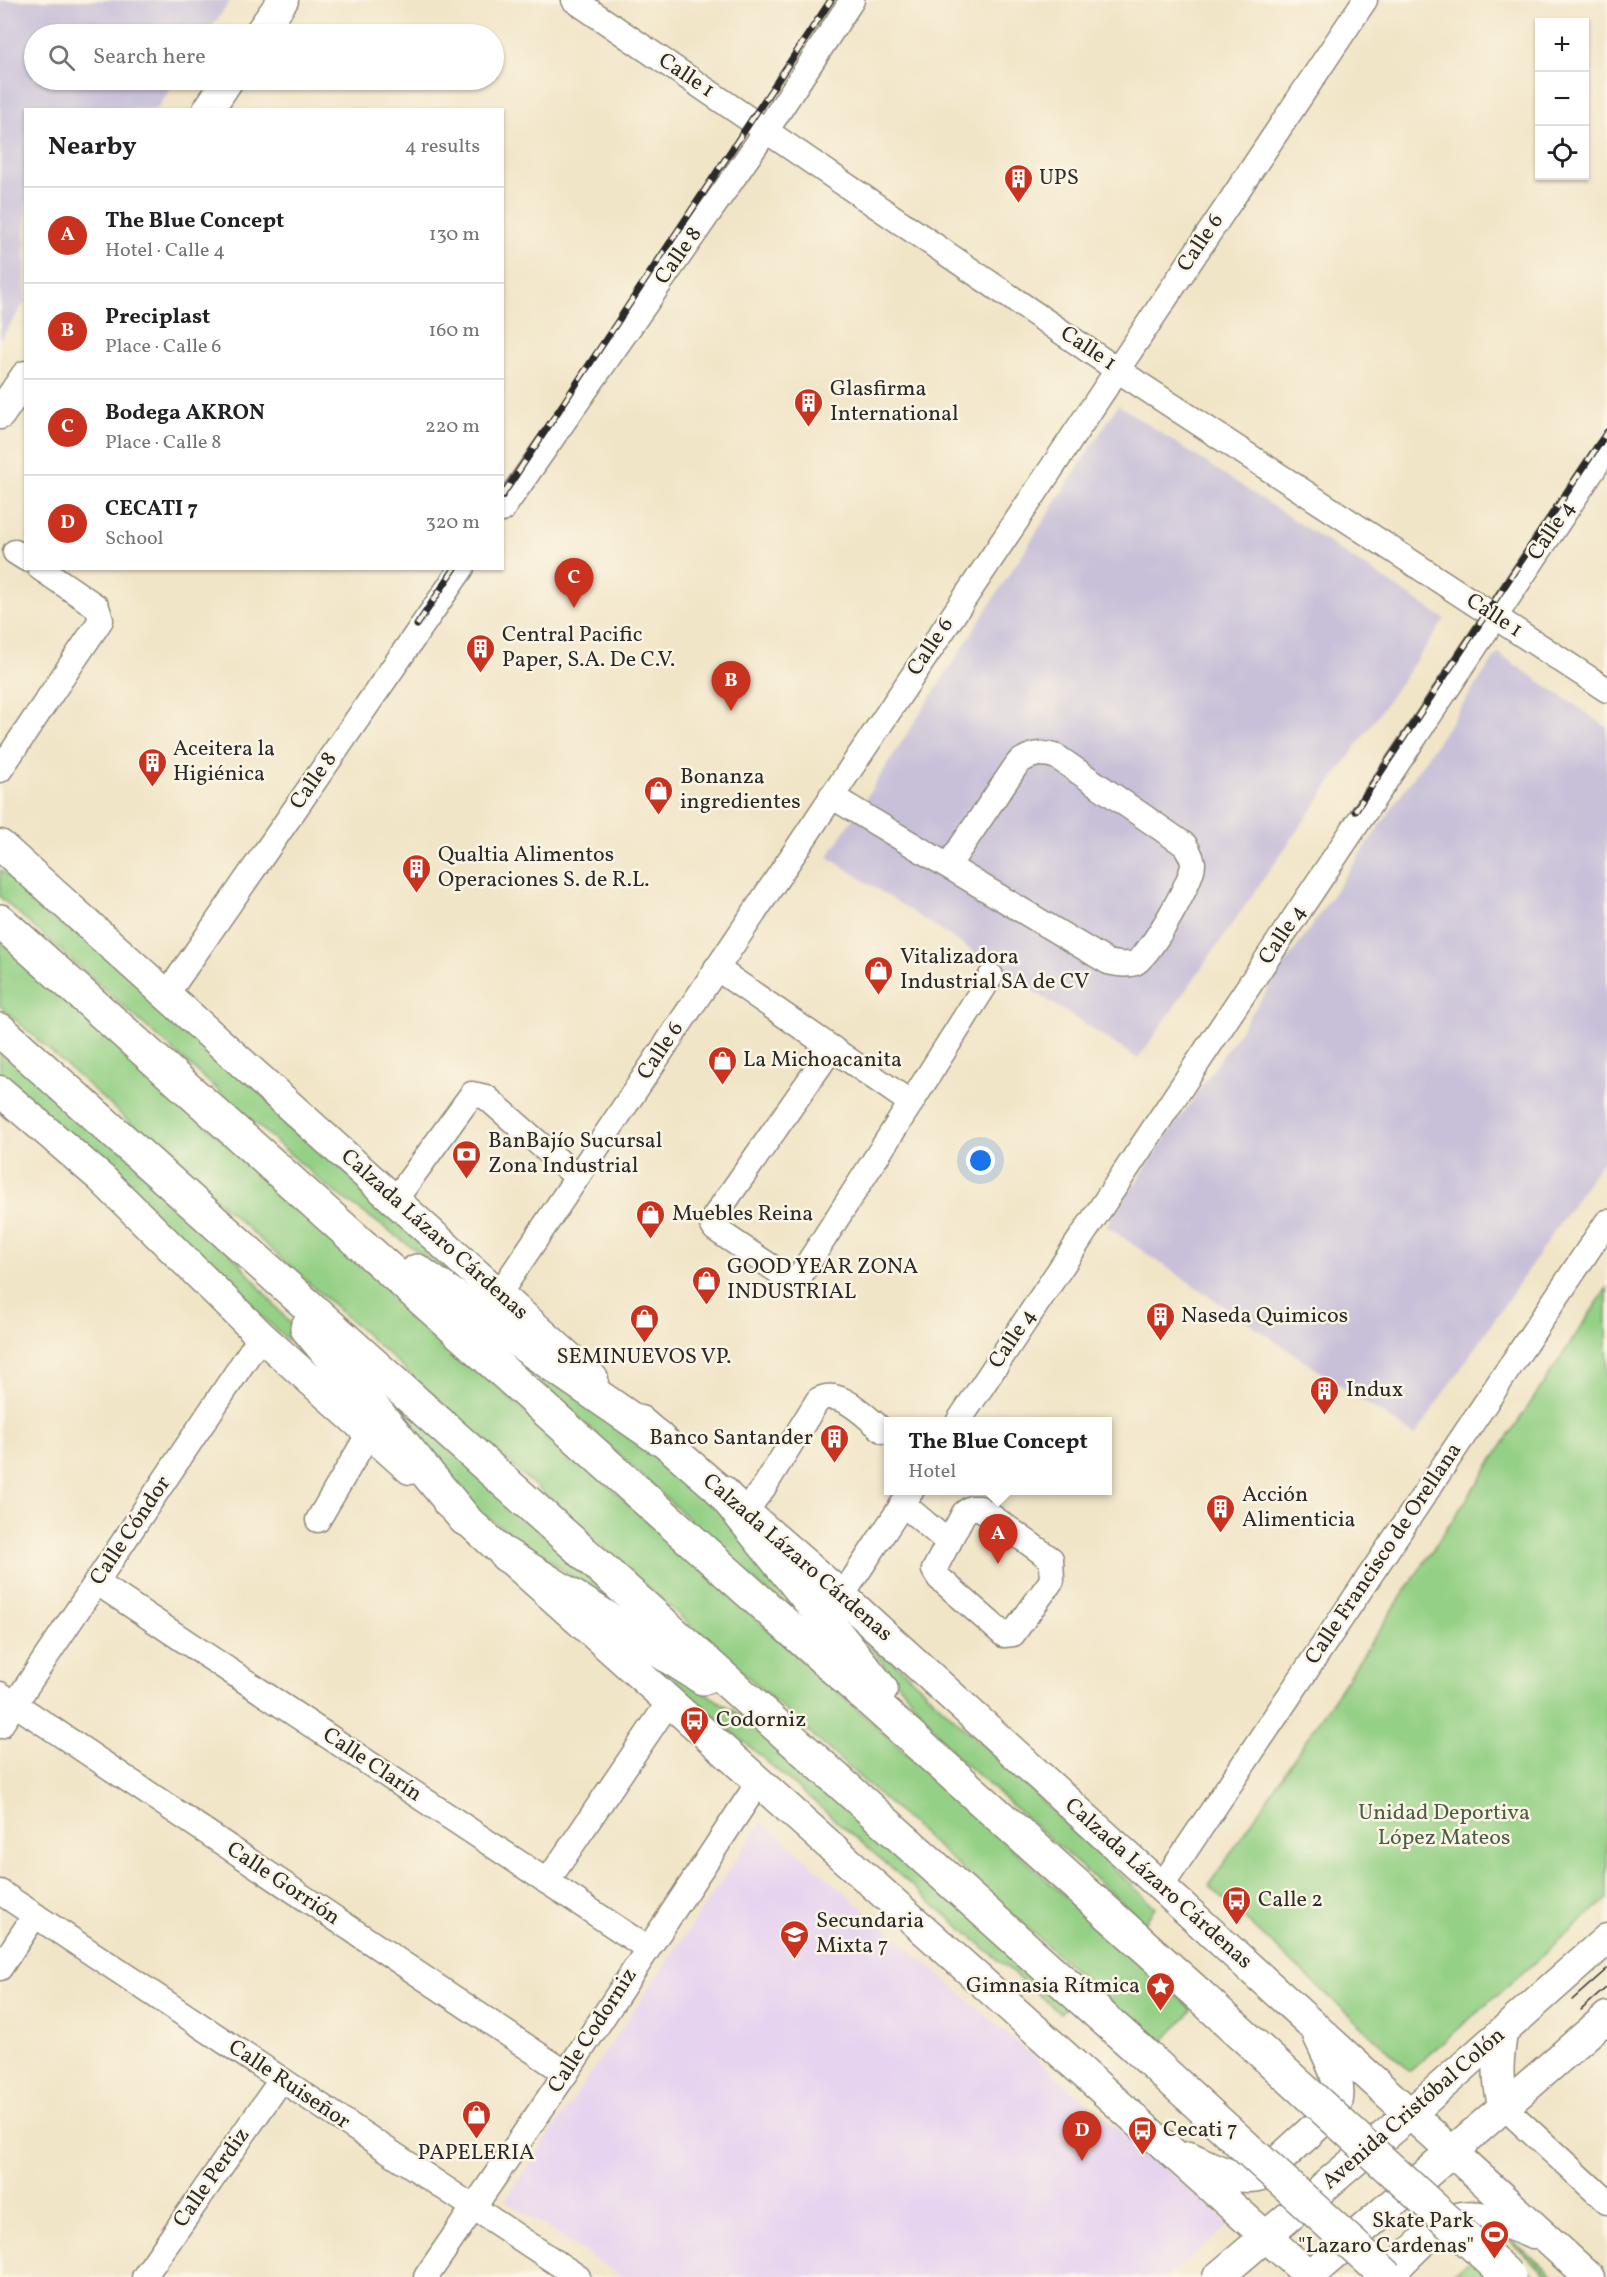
<!DOCTYPE html>
<html lang="en">
<head>
<meta charset="utf-8">
<style>
	:root { --surface:#fff; --page:#f6f6f6; --text:#202124; --muted:#757577; --line:#e0e0e0; --accent:#c8321e }
	body { margin:0; font-family:Vollkorn,serif; background:var(--page); color:var(--text) }
	.controls { position:absolute; right:18px; top:18px; display:grid; overflow:hidden; border-radius:0px; box-shadow:0 2px 4px #0004 }
	.controls button { width:54px; height:54px; display:grid; place-items:center; padding:0; border:0; border-bottom:2px solid var(--line); background:var(--surface); color:var(--text); font:30px sans-serif }
	.you { position:absolute; left:981px; top:1161px; width:21px; height:21px; margin:-15px; border:4px solid #fff; border-radius:50%; background:#1a73e8; box-shadow:0 0 0 9px #1a73e833 }
	.badge { display:grid; place-items:center; width:39px; height:39px; border-radius:50%; background:var(--accent); color:#fff; font-size:20px; font-weight:700 }
	.pin { position:absolute; translate:-50% -50px; filter:drop-shadow(0 2px 3px #0008) }
	.pin::after { content:''; position:absolute; top:32px; width:21px; height:18px; background:inherit; clip-path:polygon(0 0,100% 0,50% 100%) }
	.popup { position:absolute; left:884px; top:1417px; width:228px; height:78px; box-sizing:border-box; display:grid; place-content:center; border-radius:0px; background:var(--surface); filter:drop-shadow(0 2px 4px #0005); font-size:20px; white-space:nowrap; color:var(--muted) }
	.popup b { font-size:22px; color:var(--text) }
	.popup::after { content:''; position:absolute; left:50%; top:100%; margin-left:-12px; border:12px solid transparent; border-top-color:var(--surface) }
	.list { margin:0; padding:0; list-style:none }
	h2 { display:flex; justify-content:space-between; align-items:center; height:78px; margin:0; padding:0 24px; font-size:26px }
	h2 small { font-size:20px; font-weight:400; color:var(--muted) }
	.list li { display:grid; grid-template-columns:39px 1fr auto; gap:18px; align-items:center; box-sizing:border-box; height:96px; padding:0 24px; border-top:2px solid var(--line) }
	.list b { display:block; font-size:22px; white-space:nowrap }
	.list p { margin:0; font-size:20px; white-space:nowrap; color:var(--muted) }
	.list em { font-size:20px; font-style:normal; color:var(--muted) }
	.icon { flex:none; width:33px; height:33px; fill:none; stroke:currentColor; stroke-width:2; stroke-linecap:round; stroke-linejoin:round }
	.map { position:relative; flex:none; width:1607px; height:2277px; overflow:hidden }
	.search { position:absolute; background:var(--surface); box-shadow:0 2px 4px #0004; left:24px; top:24px; width:480px; height:66px; display:flex; align-items:center; gap:15px; box-sizing:border-box; padding:0 21px; border-radius:33px; color:var(--muted); font-size:22px }
	.panel { position:absolute; background:var(--surface); box-shadow:0 2px 4px #0004; left:24px; top:108px; width:480px; height:462px; border-radius:0px }
	.map>svg:first-child { display:block }
	.built { fill:#e6d3f0 }
	.industrial { fill:#c8c0d8 }
	.green { fill:#94d085; stroke:#607e58; stroke-width:1.5 }
	.lines { fill:none; stroke-linecap:round; stroke-linejoin:round }
	.minor-casing { stroke:#8e8879; stroke-width:27 }
	.major-casing { stroke:#8e8879; stroke-width:33 }
	.highway-casing { stroke:#8e8879; stroke-width:36 }
	.minor { stroke:#fff; stroke-width:24 }
	.major { stroke:#fff; stroke-width:30 }
	.highway { stroke:#fff; stroke-width:33 }
	.tram { stroke:#2b2b2b; stroke-width:1.5 }
	.rail-casing { stroke:#2b2b2b; stroke-width:7 }
	.rail { stroke:#fcf5e5; stroke-width:4.5; stroke-dasharray:14; stroke-linecap:butt }
	.highway-bridge-casing { stroke:#8e8879; stroke-width:36; stroke-linecap:butt }
	.highway-bridge { stroke:#fff; stroke-width:33 }
	.labels { text-anchor:middle; dominant-baseline:central; stroke-width:5; stroke-linejoin:round; paint-order:stroke }
	.street-label { font-size:22px; fill:#2b2b2b; stroke:#fcf5e5 }
	.poi-label { font-size:22px; fill:#2b2b2b; stroke:#fcf5e5; text-anchor:start }
	.park-label { font-size:22px; fill:#4a5d46; stroke:#fcf5e5 }
</style>
</head>
<body>
<div class="map">
<svg width="1607" height="2277" viewBox="0 0 1607 2277">
	<rect width="100%" height="100%" fill="#fcf5e5"/>
	<filter id="ink" filterUnits="userSpaceOnUse"><feTurbulence type="fractalNoise" baseFrequency=".0167" numOctaves="2"/><feDisplacementMap in="SourceGraphic" scale="12" xChannelSelector="R" yChannelSelector="G"/><feConvolveMatrix kernelMatrix="1 2 1 2 8 2 1 2 1" color-interpolation-filters="sRGB"/></filter>
	<filter id="wash" filterUnits="userSpaceOnUse"><feTurbulence type="fractalNoise" baseFrequency=".008" numOctaves="4" result="noise"/><feDisplacementMap in="SourceGraphic" scale="24" xChannelSelector="R" yChannelSelector="G"/><feGaussianBlur stdDeviation="1.35" result="paint"/><feColorMatrix in="noise" values="0 0 0 0 0 0 0 0 0 0 0 0 0 0 0 0 0 1.4 0 .05"/><feComposite in="paint" operator="in"/></filter>
	<g filter="url(#wash)">
		<rect width="100%" height="100%" fill="#f1e5c7"/>
		<polygon class="built" points="762,1821 1080,2097 1230,2224 1168,2277 622,2277 505,2200"/>
		<g class="industrial">
			<polygon points="0,0 231,0 207,34 34,34 34,80 177,80 156,109 26,110 25,302 0,340"/>
			<polygon points="1118,405 1445,619 1138,1059 828,857"/>
			<polygon points="1498,653 1607,727 1607,1154 1415,1436 1106,1226"/>
		</g>
		<g class="green">
			<polygon points="0,870 58,909 491,1304 325,1185 0,897"/>
			<polygon points="0,940 1192,2010 1159,2046 0,1006"/>
			<polygon points="0,1042 204,1221 360,1407 0,1075"/>
			<polygon points="1607,1288 1607,1899 1410,2071 1209,1886"/>
			<polygon points="457,1305 709,1493 841,1660"/>
			<polygon points="316,1323 677,1650 461,1499"/>
			<polygon points="845,1616 1155,1907 1145,1923 956,1756"/>
			<polygon points="637,1650 769,1733 1072,2003 1060,2013"/>
			<polygon points="1470,2204 1555,2277 1548,2277"/>
			<polygon points="1498,2244 1535,2277 1449,2277 1450,2274"/>
		</g>
	</g>
	<g filter="url(#ink)">
		<g class="lines">
			<defs>
				<g id="minor">
					<polyline points="574,0 1116,369 1607,690"/>
					<polyline points="502,510 766,131 852,0"/>
					<polyline points="15,552 26,559"/>
					<polyline points="0,770 101,620 97,607 40,568"/>
					<path d="M831 796 1108 962C1117 964 1126 966 1135 963 1149 957 1195 877 1193 863 1192 857 1188 850 1185 845L1057 757C1041 752 1032 753 1018 763L948 866"/>
					<polyline points="716,968 911,1103 991,976"/>
					<polyline points="167,994 462,568"/>
					<polyline points="832,1048 714,1217 712,1224 715,1229 788,1278 798,1279 911,1103"/>
					<polyline points="395,1200 472,1094 486,1097 577,1177"/>
					<polyline points="499,1294 1365,0"/>
					<polyline points="958,1422 1607,449"/>
					<polyline points="903,1504 949,1543"/>
					<polygon points="971,1508 980,1508 1051,1559 1052,1580 1013,1634 1004,1635 939,1578 934,1570 964,1513"/>
					<path d="M745 1512 764 1487 818 1400C841 1387 866 1418 884 1431"/>
					<polyline points="318,1520 369,1433"/>
					<polyline points="96,1582 647,1948"/>
					<polyline points="842,1596 912,1490"/>
					<polyline points="0,1694 566,2073"/>
					<polyline points="0,1726 261,1336"/>
					<polyline points="547,1882 669,1702"/>
					<polyline points="1161,1887 1607,1222"/>
					<polyline points="0,1892 578,2277"/>
					<polyline points="0,1968 35,1915"/>
					<polyline points="1504,2107 1607,2202"/>
					<polyline points="144,2277 281,2080"/>
					<polyline points="426,2277 566,2073 758,1783"/>
				</g>
				<g id="major">
					<polyline points="259,34 283,0"/>
					<polyline points="208,110 228,80"/>
					<polyline points="0,414 26,376"/>
					<polyline points="0,845 593,1379"/>
					<polyline points="0,1091 101,1178 261,1336 410,1469"/>
					<polyline points="640,1421 842,1596 1589,2277"/>
					<polyline points="448,1503 1311,2277"/>
					<path d="M1502 2033C1498 2060 1496 2081 1504 2107"/>
					<path d="M1189 2157C1212 2167 1239 2184 1264 2174L1335 2109C1346 2085 1328 2058 1318 2035"/>
					<polyline points="1218,2277 1411,2113 1607,1939"/>
					<polyline points="1308,2277 1607,2017"/>
					<path d="M1391 2277 1394 2269C1449 2215 1455 2201 1533 2234"/>
				</g>
				<g id="highway">
					<polyline points="0,921 1198,1994"/>
					<polyline points="0,1030 1138,2049"/>
					<polyline points="417,1271 657,1437"/>
					<polyline points="307,1328 465,1519"/>
					<polyline points="722,1492 881,1689"/>
					<polyline points="506,1555 703,1678"/>
				</g>
			</defs>
			<use href="#minor" class="minor-casing"/>
			<use href="#major" class="major-casing"/>
			<use href="#highway" class="highway-casing"/>
			<use href="#minor" class="minor"/>
			<use href="#major" class="major"/>
			<use href="#highway" class="highway"/>
			<g class="tram">
				<polyline points="1572,2000 1607,1969"/>
				<polyline points="1581,2010 1607,1987"/>
			</g>
			<defs>
				<g id="rail">
					<polyline points="502,496 831,0"/>
					<polyline points="417,625 455,568"/>
					<polyline points="1355,811 1607,432"/>
				</g>
			</defs>
			<use href="#rail" class="rail-casing"/>
			<use href="#rail" class="rail"/>
			<defs>
				<g id="highway-bridge">
					<polyline points="1198,1994 1509,2277"/>
					<polyline points="1138,2049 1388,2277"/>
				</g>
			</defs>
			<use href="#highway-bridge" class="highway-bridge-casing"/>
			<use href="#highway-bridge" class="highway-bridge"/>
		</g>
	</g>
	<defs>
		<symbol id="building-pin" viewBox="-11 -11 22 30"><path d="M0 17L-7.5 6A9.5 9.5 0 1 1 7.5 6Z" fill="#c8321e" stroke="#fcf5e5"/><path d="M-4-6H4V6H1V3H-1V6H-4ZM-2.5-4.3h1.7v1.8h-1.7ZM.8-4.3h1.7v1.8H.8ZM-2.5-1h1.7V.8h-1.7ZM.8-1h1.7V.8H.8Z" fill="#fff"/></symbol>
		<symbol id="shop-pin" viewBox="-11 -11 22 30"><path d="M0 17L-7.5 6A9.5 9.5 0 1 1 7.5 6Z" fill="#c8321e" stroke="#fcf5e5"/><path d="M-5-2.5h2.3a2.7 3.5 0 0 1 5.4 0H5L5.5 6h-11ZM-1.5-2.5h3a1.5 2.3 0 0 0-3 0Z" fill="#fff"/></symbol>
		<symbol id="bank-pin" viewBox="-11 -11 22 30"><path d="M0 17L-7.5 6A9.5 9.5 0 1 1 7.5 6Z" fill="#c8321e" stroke="#fcf5e5"/><path d="M-6-4H6V4H-6ZM0-2.3a2.3 2.3 0 1 0 0 4.6a2.3 2.3 0 1 0 0-4.6Z" fill="#fff"/></symbol>
		<symbol id="bus-pin" viewBox="-11 -11 22 30"><path d="M0 17L-7.5 6A9.5 9.5 0 1 1 7.5 6Z" fill="#c8321e" stroke="#fcf5e5"/><path d="M-5-6H5V4H4V6H2V4H-2V6H-4V4H-5ZM-3.5-4V0h7V-4ZM-3.5 1.2v1.5H-2V1.2ZM2 1.2v1.5H3.5V1.2Z" fill="#fff"/></symbol>
		<symbol id="school-pin" viewBox="-11 -11 22 30"><path d="M0 17L-7.5 6A9.5 9.5 0 1 1 7.5 6Z" fill="#c8321e" stroke="#fcf5e5"/><path d="M0-5L7-2L0 1L-7-2ZM-4 1L0 2.5L4 1V4Q0 6-4 4Z" fill="#fff"/></symbol>
		<symbol id="sight-pin" viewBox="-11 -11 22 30"><path d="M0 17L-7.5 6A9.5 9.5 0 1 1 7.5 6Z" fill="#c8321e" stroke="#fcf5e5"/><path d="M0-6L1.8-2.2L6-1.7L2.9 1.2L3.7 5.4L0 3.3L-3.7 5.4L-2.9 1.2L-6-1.7L-1.8-2.2Z" fill="#fff"/></symbol>
		<symbol id="stadium-pin" viewBox="-11 -11 22 30"><path d="M0 17L-7.5 6A9.5 9.5 0 1 1 7.5 6Z" fill="#c8321e" stroke="#fcf5e5"/><path d="M0-5a6.5 5 0 1 0 0 10a6.5 5 0 1 0 0-10ZM-3.5-1.8h7v3.6h-7Z" fill="#fff"/></symbol>
	</defs>
	<g fill-rule="evenodd">
		<use href="#building-pin" x="1002" y="162" width="33" height="45"/>
		<use href="#building-pin" x="792" y="386" width="33" height="45"/>
		<use href="#building-pin" x="464" y="632" width="33" height="45"/>
		<use href="#building-pin" x="136" y="746" width="33" height="45"/>
		<use href="#shop-pin" x="642" y="774" width="33" height="45"/>
		<use href="#building-pin" x="400" y="852" width="33" height="45"/>
		<use href="#shop-pin" x="862" y="954" width="33" height="45"/>
		<use href="#shop-pin" x="706" y="1044" width="33" height="45"/>
		<use href="#bank-pin" x="450" y="1138" width="33" height="45"/>
		<use href="#shop-pin" x="634" y="1198" width="33" height="45"/>
		<use href="#shop-pin" x="690" y="1264" width="33" height="45"/>
		<use href="#building-pin" x="1144" y="1300" width="33" height="45"/>
		<use href="#shop-pin" x="628" y="1302" width="33" height="45"/>
		<use href="#building-pin" x="1308" y="1374" width="33" height="45"/>
		<use href="#building-pin" x="818" y="1422" width="33" height="45"/>
		<use href="#building-pin" x="1204" y="1492" width="33" height="45"/>
		<use href="#bus-pin" x="678" y="1704" width="33" height="45"/>
		<use href="#bus-pin" x="1220" y="1884" width="33" height="45"/>
		<use href="#school-pin" x="778" y="1918" width="33" height="45"/>
		<use href="#sight-pin" x="1144" y="1970" width="33" height="45"/>
		<use href="#shop-pin" x="460" y="2098" width="33" height="45"/>
		<use href="#bus-pin" x="1126" y="2114" width="33" height="45"/>
		<use href="#stadium-pin" x="1478" y="2218" width="33" height="45"/>
	</g>
	<g class="labels">
		<g class="street-label">
			<text transform="translate(686 76) rotate(34)">Calle 1</text>
			<text transform="translate(1201 243) rotate(-56)">Calle 6</text>
			<text transform="translate(679 256) rotate(-55)">Calle 8</text>
			<text transform="translate(1088 349) rotate(34)">Calle 1</text>
			<text transform="translate(1552 531) rotate(-56)">Calle 4</text>
			<text transform="translate(1494 616) rotate(33)">Calle 1</text>
			<text transform="translate(931 647) rotate(-56)">Calle 6</text>
			<text transform="translate(314 781) rotate(-55)">Calle 8</text>
			<text transform="translate(1283 935) rotate(-56)">Calle 4</text>
			<text transform="translate(661 1051) rotate(-56)">Calle 6</text>
			<text transform="translate(434 1235) rotate(42)">Calzada Lázaro Cárdenas</text>
			<text transform="translate(1013 1339) rotate(-56)">Calle 4</text>
			<text transform="translate(131 1531) rotate(-56)">Calle Cóndor</text>
			<text transform="translate(1384 1554) rotate(-56)">Calle Francisco de Orellana</text>
			<text transform="translate(797 1558) rotate(41)">Calzada Lázaro Cárdenas</text>
			<text transform="translate(372 1765) rotate(34)">Calle Clarín</text>
			<text transform="translate(283 1884) rotate(34)">Calle Gorrión</text>
			<text transform="translate(1158 1884) rotate(42)">Calzada Lázaro Cárdenas</text>
			<text transform="translate(593 2031) rotate(-57)">Calle Codorniz</text>
			<text transform="translate(289 2085) rotate(34)">Calle Ruiseñor</text>
			<text transform="translate(1414 2109) rotate(-41)">Avenida Cristóbal Colón</text>
			<text transform="translate(212 2178) rotate(-55)">Calle Perdiz</text>
		</g>
		<g class="poi-label">
			<text x="1039" y="178">UPS</text>
			<text x="830" y="389">Glasfirma<tspan x="830" dy="25">International</tspan></text>
			<text x="502" y="635">Central Pacific<tspan x="502" dy="25">Paper, S.A. De C.V.</tspan></text>
			<text x="173" y="749">Aceitera la<tspan x="173" dy="25">Higiénica</tspan></text>
			<text x="680" y="777">Bonanza<tspan x="680" dy="25">ingredientes</tspan></text>
			<text x="438" y="855">Qualtia Alimentos<tspan x="438" dy="25">Operaciones S. de R.L.</tspan></text>
			<text x="900" y="957">Vitalizadora<tspan x="900" dy="25">Industrial SA de CV</tspan></text>
			<text x="743" y="1060">La Michoacanita</text>
			<text x="488" y="1141">BanBajío Sucursal<tspan x="488" dy="25">Zona Industrial</tspan></text>
			<text x="672" y="1214">Muebles Reina</text>
			<text x="727" y="1267">GOOD YEAR ZONA<tspan x="727" dy="25">INDUSTRIAL</tspan></text>
			<text x="1181" y="1316">Naseda Quimicos</text>
			<text x="644" y="1357" text-anchor="middle">SEMINUEVOS VP.</text>
			<text x="1346" y="1390">Indux</text>
			<text x="813" y="1438" text-anchor="end">Banco Santander</text>
			<text x="1242" y="1495">Acción<tspan x="1242" dy="25">Alimenticia</tspan></text>
			<text x="716" y="1720">Codorniz</text>
			<text x="1258" y="1900">Calle 2</text>
			<text x="816" y="1921">Secundaria<tspan x="816" dy="25">Mixta 7</tspan></text>
			<text x="1140" y="1986" text-anchor="end">Gimnasia Rítmica</text>
			<text x="1163" y="2130">Cecati 7</text>
			<text x="476" y="2153" text-anchor="middle">PAPELERIA</text>
			<text x="1474" y="2221" text-anchor="end">Skate Park<tspan x="1474" dy="25">"Lazaro Cardenas"</tspan></text>
		</g>
		<g class="park-label">
			<text x="1444" y="1813">Unidad Deportiva<tspan x="1444" dy="25">López Mateos</tspan></text>
		</g>
	</g>
</svg>
<div class="controls">
<button>+</button>
<button>−</button>
<button><svg class="icon" aria-label="locate" viewBox="0 0 24 24"><circle cx="12" cy="12" r="6"/><path d="M12 2v4M12 18v4M2 12h4M18 12h4"/></svg></button>
</div>
<div class="you"></div>
<div class="pin badge" style="left:998px;top:1564px">A</div>
<div class="popup"><b>The Blue Concept</b>Hotel</div>
<div class="pin badge" style="left:731px;top:711px">B</div>
<div class="pin badge" style="left:574px;top:608px">C</div>
<div class="pin badge" style="left:1082px;top:2161px">D</div>
<div class="search"><svg class="icon" aria-label="search" viewBox="0 0 24 24"><circle cx="10" cy="10" r="6"/><path d="M15 15l6 6"/></svg>Search here</div>
<section class="panel">
<h2>Nearby<small>4 results</small></h2>
<ul class="list">
<li><span class="badge">A</span><div><b>The Blue Concept</b><p>Hotel · Calle 4</p></div><em>130 m</em></li>
<li><span class="badge">B</span><div><b>Preciplast</b><p>Place · Calle 6</p></div><em>160 m</em></li>
<li><span class="badge">C</span><div><b>Bodega AKRON</b><p>Place · Calle 8</p></div><em>220 m</em></li>
<li><span class="badge">D</span><div><b>CECATI 7</b><p>School</p></div><em>320 m</em></li>
</ul>
</section>
</div>
</body>
</html>
